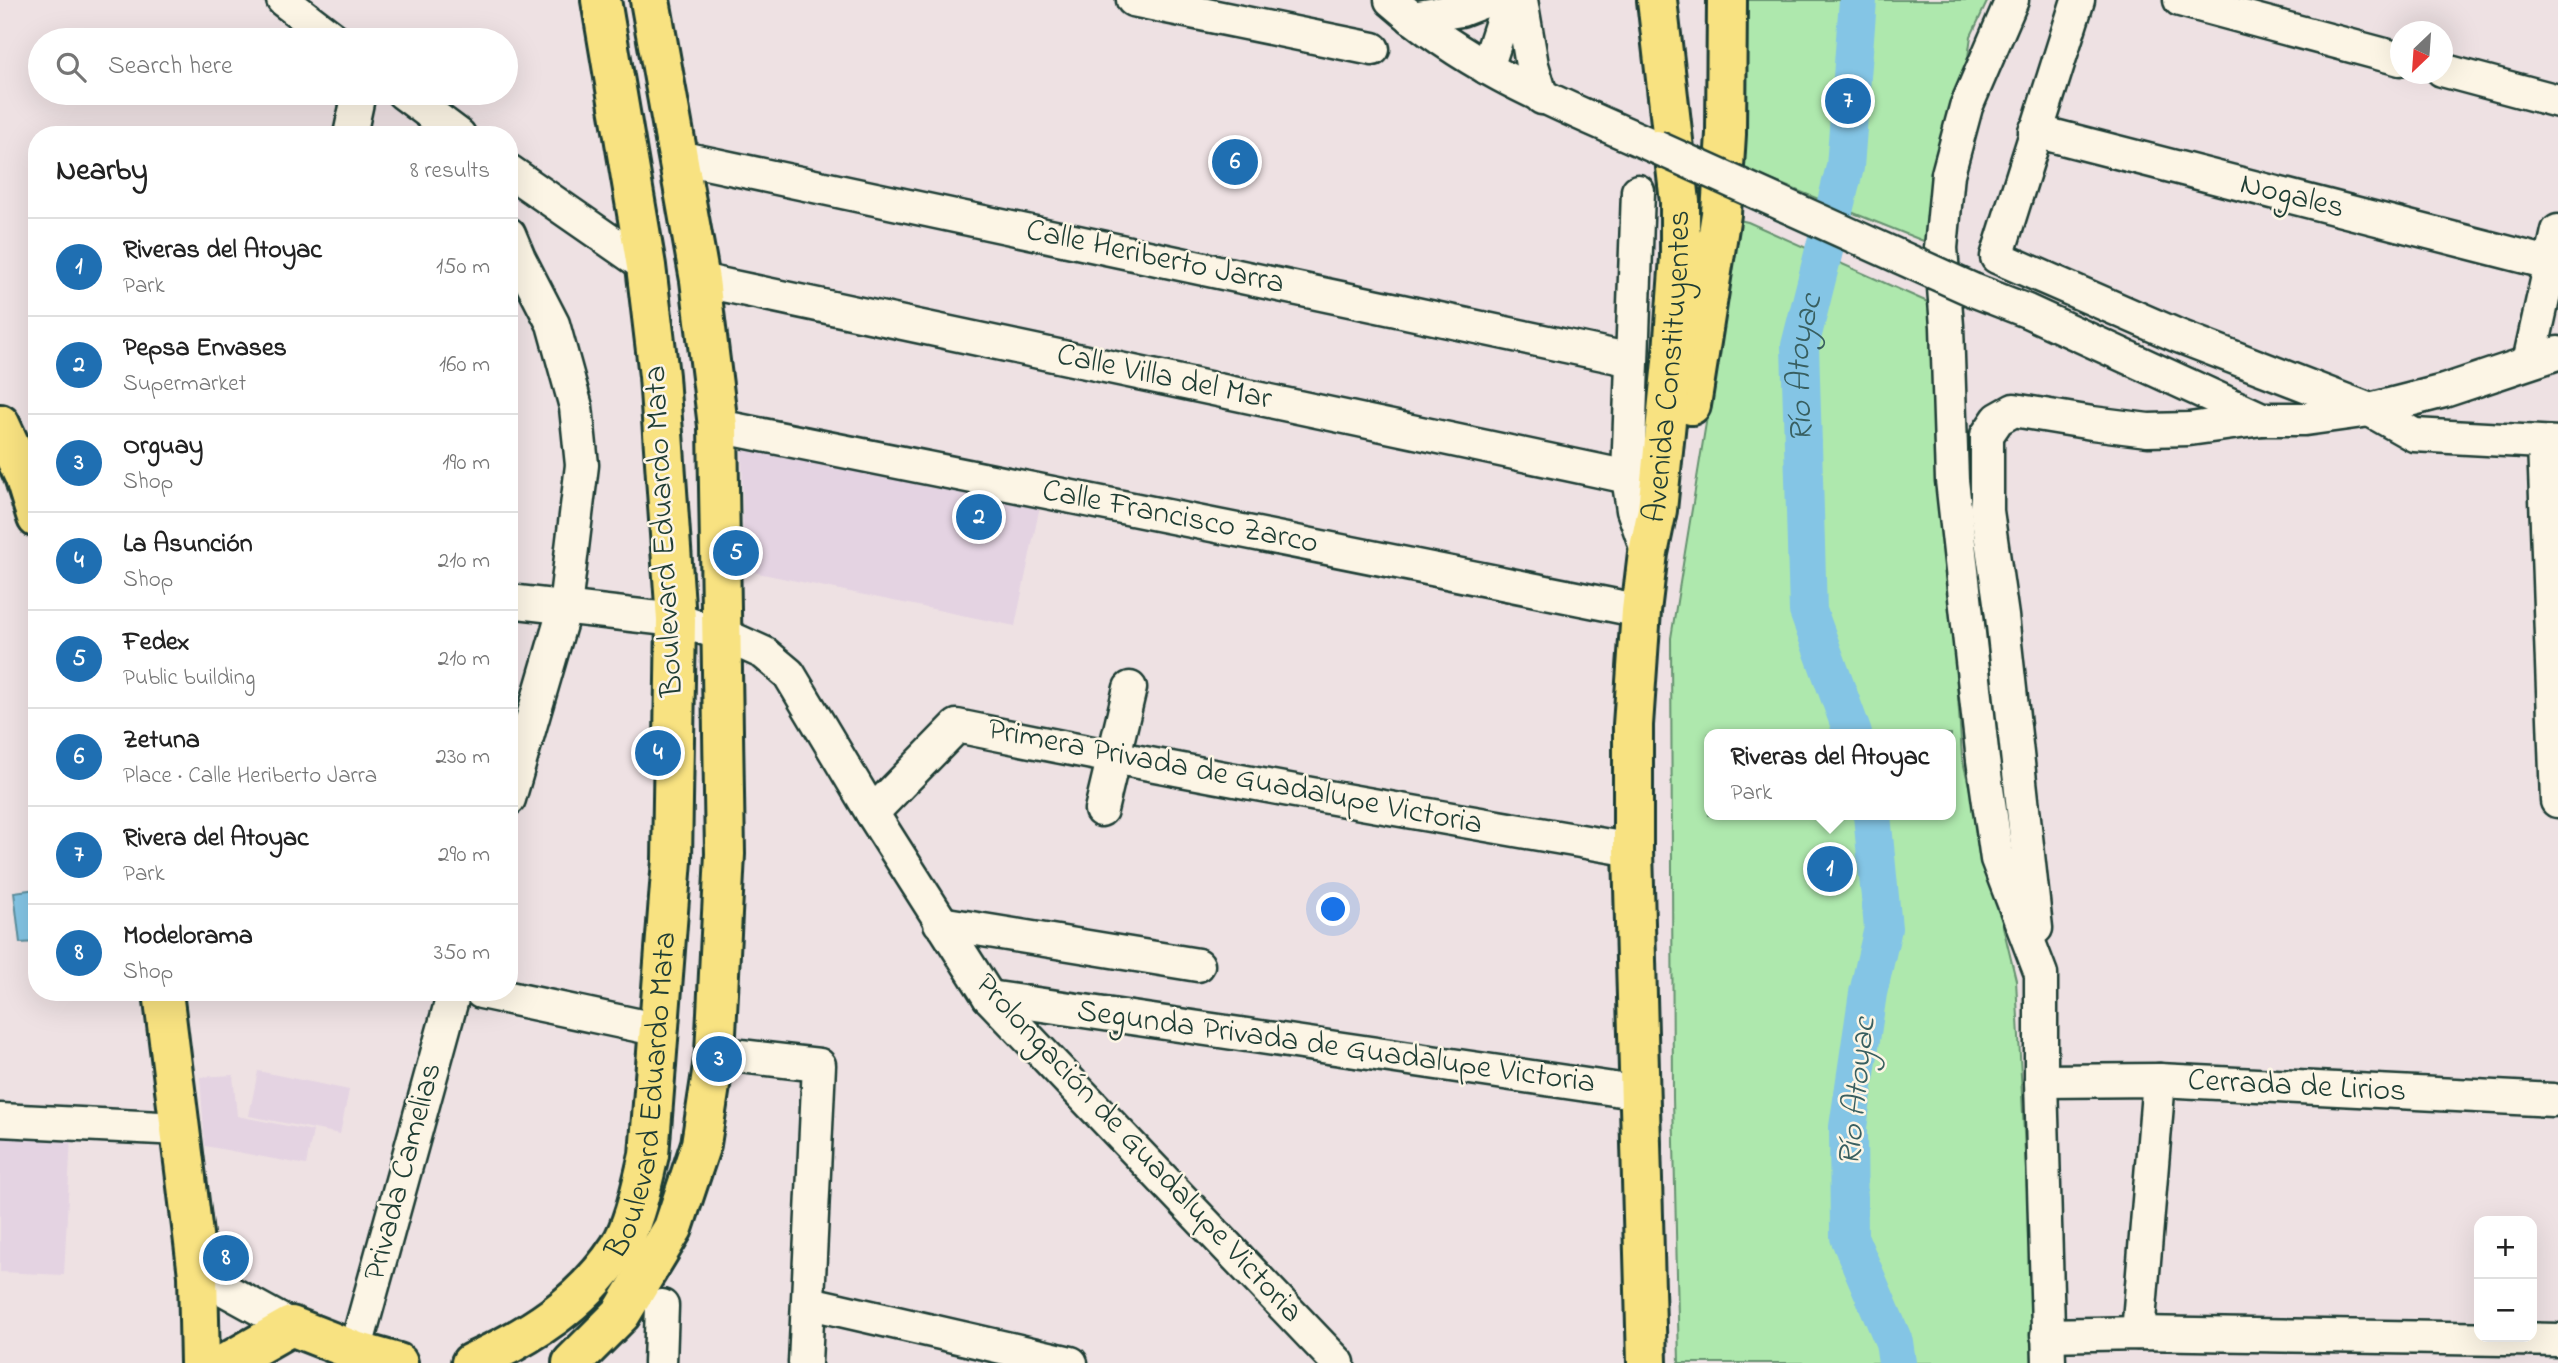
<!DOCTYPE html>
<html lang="en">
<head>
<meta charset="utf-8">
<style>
	:root { --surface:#fff; --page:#f6f6f6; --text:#222; --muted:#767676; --line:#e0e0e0; --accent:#1f6fb2 }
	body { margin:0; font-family:"Indie Flower",sans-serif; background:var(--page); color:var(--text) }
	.controls { position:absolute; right:21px; bottom:21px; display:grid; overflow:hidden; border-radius:14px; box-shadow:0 7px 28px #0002 }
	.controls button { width:63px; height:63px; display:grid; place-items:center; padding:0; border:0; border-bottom:2px solid var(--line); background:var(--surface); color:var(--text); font:35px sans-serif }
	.compass { position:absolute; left:2390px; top:21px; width:63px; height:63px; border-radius:50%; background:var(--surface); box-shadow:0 7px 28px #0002; rotate:205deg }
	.you { position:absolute; left:1334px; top:910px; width:24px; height:24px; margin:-18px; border:5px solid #fff; border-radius:50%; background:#1a73e8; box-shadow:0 0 0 10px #1a73e833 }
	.badge { display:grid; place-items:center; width:46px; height:46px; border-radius:50%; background:var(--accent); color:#fff; font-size:23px; font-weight:700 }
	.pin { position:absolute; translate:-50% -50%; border:4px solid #fff; box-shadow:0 2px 7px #0006 }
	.popup { position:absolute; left:1704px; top:729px; width:252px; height:91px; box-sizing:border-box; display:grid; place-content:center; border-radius:14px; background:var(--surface); filter:drop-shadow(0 2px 5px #0005); font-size:23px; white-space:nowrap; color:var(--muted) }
	.popup b { font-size:26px; color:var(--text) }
	.popup::after { content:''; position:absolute; left:50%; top:100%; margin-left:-14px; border:14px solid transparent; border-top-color:var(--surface) }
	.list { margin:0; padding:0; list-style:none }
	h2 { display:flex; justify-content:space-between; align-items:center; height:91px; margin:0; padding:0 28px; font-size:30px }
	h2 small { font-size:23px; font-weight:400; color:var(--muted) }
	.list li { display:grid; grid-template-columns:46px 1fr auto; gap:21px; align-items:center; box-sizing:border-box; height:98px; padding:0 28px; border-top:2px solid var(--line) }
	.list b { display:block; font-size:26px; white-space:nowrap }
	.list p { margin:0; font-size:23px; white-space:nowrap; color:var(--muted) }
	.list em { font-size:23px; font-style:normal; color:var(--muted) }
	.icon { flex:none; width:38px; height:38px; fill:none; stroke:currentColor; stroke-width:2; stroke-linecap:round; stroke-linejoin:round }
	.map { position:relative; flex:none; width:2558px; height:1363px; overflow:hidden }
	.search { position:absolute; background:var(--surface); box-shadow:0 7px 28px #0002; left:28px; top:28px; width:490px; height:77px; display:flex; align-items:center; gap:18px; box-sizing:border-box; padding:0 24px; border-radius:38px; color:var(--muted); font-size:26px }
	.panel { position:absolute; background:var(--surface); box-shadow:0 7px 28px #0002; left:28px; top:126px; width:490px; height:875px; border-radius:28px }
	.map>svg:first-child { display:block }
	.built { fill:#e4d3e2 }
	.green { fill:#aee8ad; stroke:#669270; stroke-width:2; fill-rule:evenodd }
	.water { fill:#84c5e5; stroke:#5c8f9e; stroke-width:2 }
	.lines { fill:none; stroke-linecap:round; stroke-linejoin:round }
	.river { stroke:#84c5e5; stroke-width:38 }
	.minor-casing { stroke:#1f3d34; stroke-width:37 }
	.major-casing { stroke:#1f3d34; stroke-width:44 }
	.minor { stroke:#fcf5e5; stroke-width:32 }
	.major { stroke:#f8e281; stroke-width:38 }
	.minor-bridge-casing { stroke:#1f3d34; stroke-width:37; stroke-linecap:butt }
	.minor-bridge { stroke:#fcf5e5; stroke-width:32 }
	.labels { text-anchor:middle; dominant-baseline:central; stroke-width:5; stroke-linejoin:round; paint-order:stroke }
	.street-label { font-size:32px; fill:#1f3d34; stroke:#fcf5e5 }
	.water-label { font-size:33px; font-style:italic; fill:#385f60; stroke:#fcf5e5 }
</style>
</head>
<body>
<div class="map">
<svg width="2558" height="1363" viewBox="0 0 2558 1363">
	<rect width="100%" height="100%" fill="#eee1e3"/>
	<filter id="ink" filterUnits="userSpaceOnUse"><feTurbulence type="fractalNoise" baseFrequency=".0143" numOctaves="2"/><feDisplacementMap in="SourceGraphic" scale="14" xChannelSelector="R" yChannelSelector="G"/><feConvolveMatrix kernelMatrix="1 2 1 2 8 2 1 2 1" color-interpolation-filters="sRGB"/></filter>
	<g filter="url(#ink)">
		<g class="built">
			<polygon points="742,444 1040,506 1015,626 743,570"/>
			<polygon points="258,1071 349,1090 340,1134 249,1116"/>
			<polygon points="233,1075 237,1116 313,1131 306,1165 205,1146 200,1077"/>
			<polygon points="0,1133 71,1137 64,1275 0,1272"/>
		</g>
		<g class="green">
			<polygon points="1734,0 1988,0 1971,36 1941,248 1736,166"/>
			<path d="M1739 220 1748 222 1932 304 1962 757 2016 980 2036 1363H1679L1673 1098 1671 638ZM1709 734H1951V815H1709Z"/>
		</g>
		<polygon class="water" points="37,889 37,942 20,943 14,892"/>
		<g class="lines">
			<g class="river">
				<path id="s1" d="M1853 734 1808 611 1800 346 1845 167 1858 0"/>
				<polyline points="1872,815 1883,928 1868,993 1848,1127 1849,1237 1894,1342 1897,1363"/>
			</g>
			<defs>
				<g id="minor">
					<polyline points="283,0 335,40"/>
					<polyline points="1133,0 1373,49"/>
					<path d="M1391 0C1473 72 1559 104 1656 147"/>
					<polyline points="1521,0 1532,65 1542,98"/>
					<polyline points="2012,0 1966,107 1948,174 1941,248 1947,326 1952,480 1983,760 1997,859 2041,974 2041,1081 2049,1363"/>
					<polyline points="2078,0 1997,257 2176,335 2370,410 2414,435 2558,443"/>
					<polyline points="2180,0 2400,59"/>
					<polyline points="1412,18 1461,10 1487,0"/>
					<polyline points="1487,68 1509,0"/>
					<polyline points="2442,70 2558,101"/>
					<polyline points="403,93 459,135"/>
					<polyline points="2035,131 2549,263"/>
					<polyline points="350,135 359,93"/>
					<polyline points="678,157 1632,360"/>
					<polyline points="509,171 646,266"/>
					<polyline points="1638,191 1628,477 1633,510 1648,553"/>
					<polyline points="509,234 519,258 553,324 576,407 582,465 565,607 509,799"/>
					<polyline points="700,280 1628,477"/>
					<polyline points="1973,290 2027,311 2262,419 2305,419 2370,410 2444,391 2558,353"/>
					<polyline points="2529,362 2558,231"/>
					<polyline points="718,426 1641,611"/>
					<polyline points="2544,443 2557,801"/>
					<polyline points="509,601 676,620 722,634 764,653 789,674 872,813 989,997 1338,1363"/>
					<polyline points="1101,810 1130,688"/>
					<path d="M872 813 957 726C1181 772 1407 812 1633 850"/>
					<polyline points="940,923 1198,965"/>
					<polyline points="2036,928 2002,616 1987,511 1987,435 1998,419 2014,410 2092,423 2148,430 2189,429 2262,419"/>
					<polyline points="481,992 660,1030"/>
					<polyline points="989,997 1641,1093"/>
					<polyline points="715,1053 819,1065 805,1363"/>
					<polyline points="2041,1081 2159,1080 2553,1100"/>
					<polyline points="0,1120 180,1129"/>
					<polyline points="198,1275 291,1326"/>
					<polyline points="810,1303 1071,1363"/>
					<polyline points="2138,1333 2159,1080"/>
					<polyline points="2047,1335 2138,1333 2558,1340"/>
					<polyline points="355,1351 454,992"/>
					<polyline points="660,1363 662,1306"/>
				</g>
				<g id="major">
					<polyline points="1691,405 1721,214 1726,134 1727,0"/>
					<polyline points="0,424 24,476 37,518"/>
					<polyline points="163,992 198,1275 200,1363"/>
					<polyline points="226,1363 291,1326 355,1351 398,1363"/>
					<path id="s2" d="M471 1363C531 1336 582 1304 619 1248 635 1223 642 1183 649 1155L672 860 676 620 659 376 646 266 601 0"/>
					<polyline points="572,1363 621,1314 673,1228 701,1144 715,1053 725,854 718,426 700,280 650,0"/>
					<path id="s3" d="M1647 1363 1633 850V725L1641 611 1648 553 1657 510 1673 352 1680 257V202L1657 0"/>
				</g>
			</defs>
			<use href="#minor" class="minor-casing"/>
			<use href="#major" class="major-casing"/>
			<use href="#minor" class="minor"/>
			<use href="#major" class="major"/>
			<defs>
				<polyline id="minor-bridge" points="1656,147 1973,290"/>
			</defs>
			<use href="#minor-bridge" class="minor-bridge-casing"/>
			<use href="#minor-bridge" class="minor-bridge"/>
		</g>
	</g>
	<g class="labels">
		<g class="street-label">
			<text transform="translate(2292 197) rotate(14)">Nogales</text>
			<text transform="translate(1155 258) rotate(12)">Calle Heriberto Jarra</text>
			<text stroke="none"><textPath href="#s3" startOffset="999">Avenida Constituyentes</textPath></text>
			<text transform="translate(1164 378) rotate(12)">Calle Villa del Mar</text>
			<text transform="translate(1180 518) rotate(11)">Calle Francisco Zarco</text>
			<text transform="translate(665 531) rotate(-93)">Boulevard Eduardo Mata</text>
			<text transform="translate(1235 778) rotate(11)">Primera Privada de Guadalupe Victoria</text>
			<text transform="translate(1336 1048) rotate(8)">Segunda Privada de Guadalupe Victoria</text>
			<text transform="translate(2297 1087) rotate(3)">Cerrada de Lirios</text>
			<text stroke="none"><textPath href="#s2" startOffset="346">Boulevard Eduardo Mata</textPath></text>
			<text transform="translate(1138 1149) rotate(47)">Prolongación de Guadalupe Victoria</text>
			<text transform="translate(404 1172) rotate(-75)">Privada Camelias</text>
		</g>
		<g class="water-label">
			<text stroke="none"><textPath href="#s1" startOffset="374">Río Atoyac</textPath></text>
			<text transform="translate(1858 1092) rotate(-84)">Río Atoyac</text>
		</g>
	</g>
</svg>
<div class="controls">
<button>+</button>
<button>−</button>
</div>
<svg class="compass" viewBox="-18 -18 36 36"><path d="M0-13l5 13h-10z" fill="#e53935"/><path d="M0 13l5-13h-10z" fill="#767676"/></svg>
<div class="you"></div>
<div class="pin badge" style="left:1830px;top:869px">1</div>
<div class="popup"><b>Riveras del Atoyac</b>Park</div>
<div class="pin badge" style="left:979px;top:517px">2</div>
<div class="pin badge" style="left:719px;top:1059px">3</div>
<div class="pin badge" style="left:658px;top:753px">4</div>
<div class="pin badge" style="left:736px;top:553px">5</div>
<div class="pin badge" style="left:1235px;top:162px">6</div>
<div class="pin badge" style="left:1848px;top:101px">7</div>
<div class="pin badge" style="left:226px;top:1258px">8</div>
<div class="search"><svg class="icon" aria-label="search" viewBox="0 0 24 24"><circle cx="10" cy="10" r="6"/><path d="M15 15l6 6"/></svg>Search here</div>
<section class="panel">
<h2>Nearby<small>8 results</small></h2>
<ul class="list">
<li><span class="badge">1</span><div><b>Riveras del Atoyac</b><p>Park</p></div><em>150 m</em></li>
<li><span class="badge">2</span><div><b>Pepsa Envases</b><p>Supermarket</p></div><em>160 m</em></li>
<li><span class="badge">3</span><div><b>Orguay</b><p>Shop</p></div><em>190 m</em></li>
<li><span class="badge">4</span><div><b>La Asunción</b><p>Shop</p></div><em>210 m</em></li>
<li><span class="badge">5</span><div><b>Fedex</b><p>Public building</p></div><em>210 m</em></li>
<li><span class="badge">6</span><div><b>Zetuna</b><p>Place · Calle Heriberto Jarra</p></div><em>230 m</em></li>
<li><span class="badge">7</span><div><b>Rivera del Atoyac</b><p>Park</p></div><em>290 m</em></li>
<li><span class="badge">8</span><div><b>Modelorama</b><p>Shop</p></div><em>350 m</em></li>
</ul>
</section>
</div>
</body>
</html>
